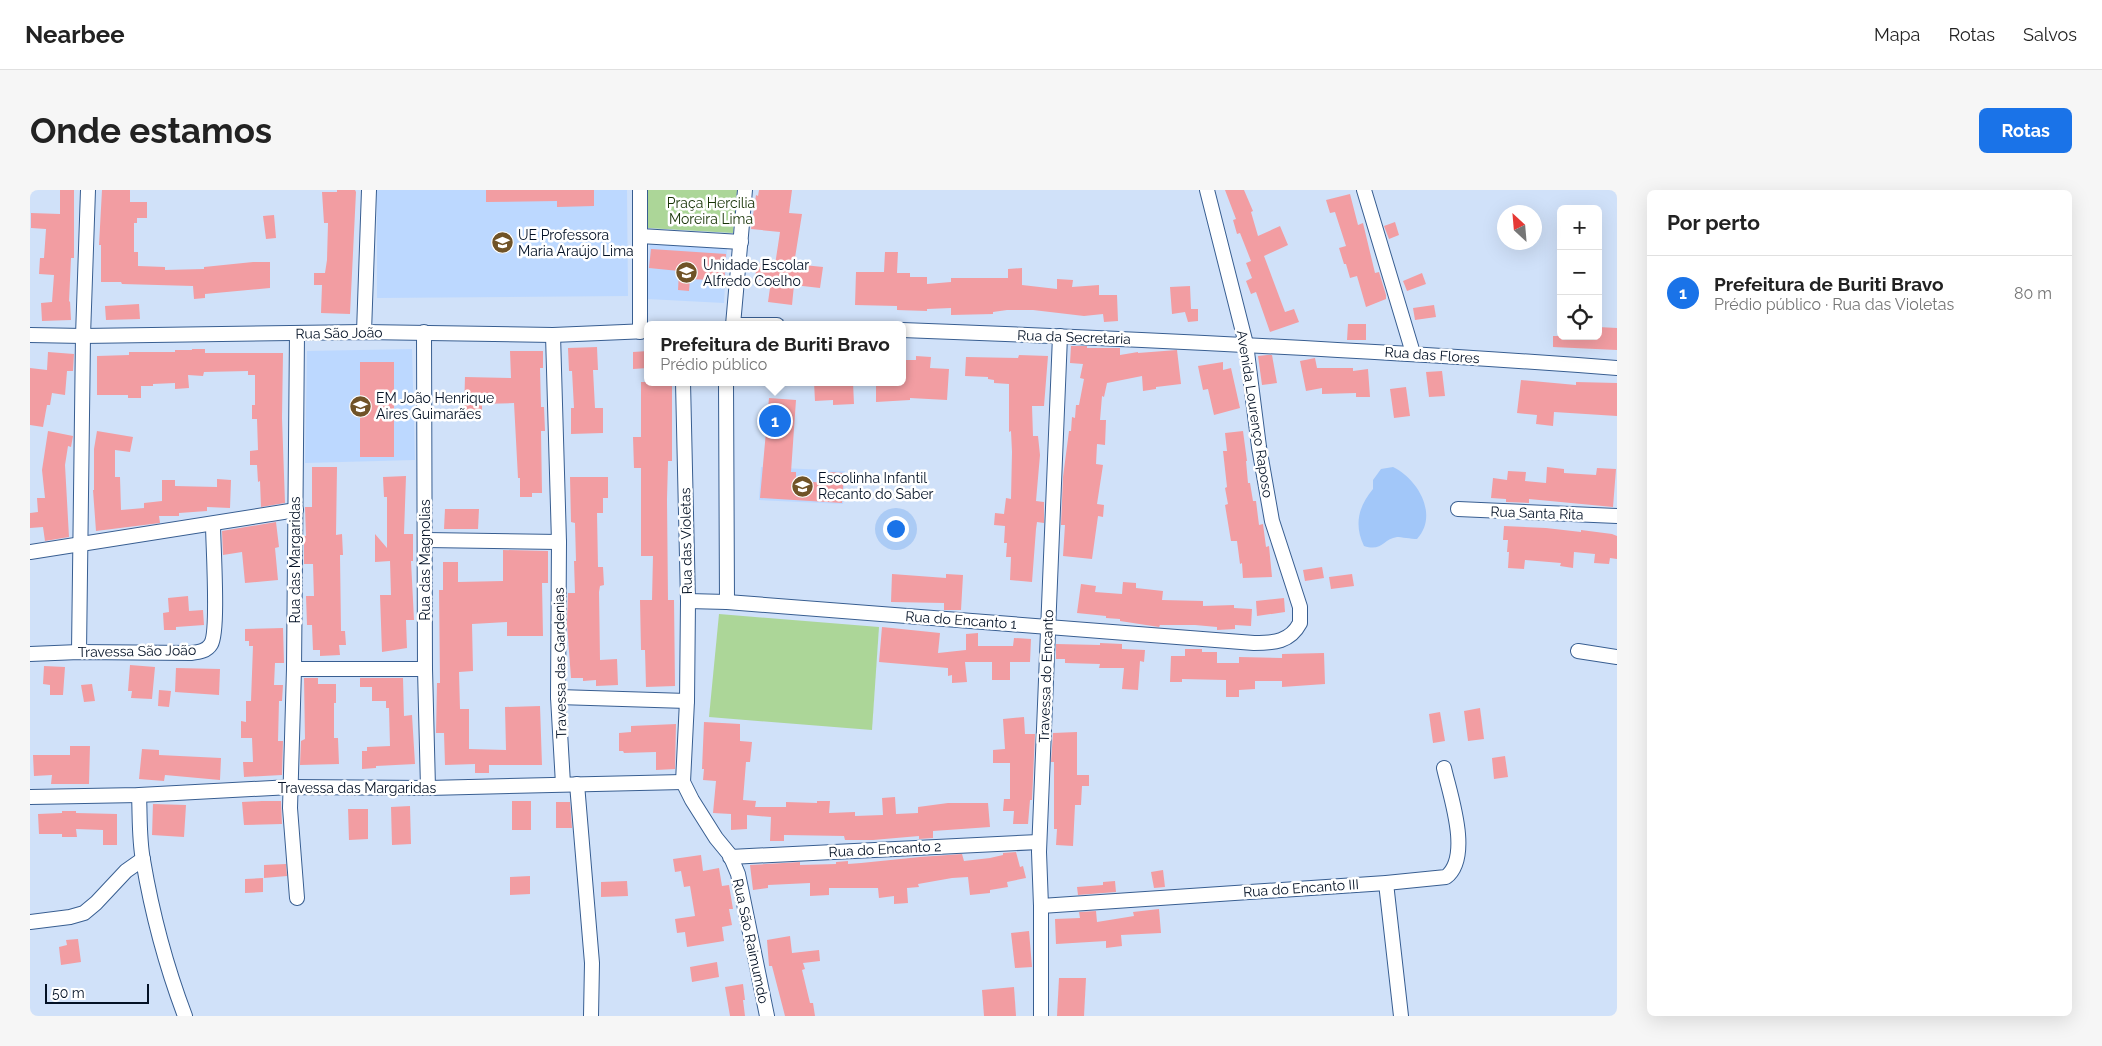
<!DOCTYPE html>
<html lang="pt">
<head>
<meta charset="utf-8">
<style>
	:root { --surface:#fff; --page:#f6f6f6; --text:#222; --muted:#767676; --line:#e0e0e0; --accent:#1a73e8 }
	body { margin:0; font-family:Raleway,sans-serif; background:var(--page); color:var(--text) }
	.controls { position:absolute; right:15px; top:15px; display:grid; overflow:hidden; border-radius:8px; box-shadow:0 5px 20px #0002 }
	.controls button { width:45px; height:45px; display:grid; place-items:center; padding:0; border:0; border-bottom:1px solid var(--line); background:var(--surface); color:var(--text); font:25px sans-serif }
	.compass { position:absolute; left:1467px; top:15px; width:45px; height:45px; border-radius:50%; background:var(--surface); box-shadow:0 5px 20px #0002; rotate:334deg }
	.scale { position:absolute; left:15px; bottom:12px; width:104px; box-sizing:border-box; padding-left:5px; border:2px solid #031125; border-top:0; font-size:14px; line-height:18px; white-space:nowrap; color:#031125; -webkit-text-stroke:4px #fff; paint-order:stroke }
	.you { position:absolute; left:865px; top:338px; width:18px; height:18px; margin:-12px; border:4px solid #fff; border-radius:50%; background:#1a73e8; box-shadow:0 0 0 8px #1a73e833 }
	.badge { display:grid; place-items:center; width:32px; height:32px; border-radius:50%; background:var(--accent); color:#fff; font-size:16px; font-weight:700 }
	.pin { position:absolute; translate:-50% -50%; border:2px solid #fff; box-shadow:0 1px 5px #0006 }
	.popup { position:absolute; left:614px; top:131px; width:262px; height:65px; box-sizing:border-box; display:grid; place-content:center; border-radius:8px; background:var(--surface); filter:drop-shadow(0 1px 4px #0005); font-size:16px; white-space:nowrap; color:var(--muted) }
	.popup b { font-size:19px; color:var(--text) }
	.popup::after { content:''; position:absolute; left:50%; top:100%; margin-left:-10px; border:10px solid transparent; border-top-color:var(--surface) }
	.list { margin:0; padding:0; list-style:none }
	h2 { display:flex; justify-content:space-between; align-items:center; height:65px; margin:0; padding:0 20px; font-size:21px }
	h2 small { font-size:16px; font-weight:400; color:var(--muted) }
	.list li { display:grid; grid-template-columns:32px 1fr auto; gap:15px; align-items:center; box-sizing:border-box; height:75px; padding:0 20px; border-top:1px solid var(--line) }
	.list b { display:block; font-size:19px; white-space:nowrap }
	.list p { margin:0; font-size:16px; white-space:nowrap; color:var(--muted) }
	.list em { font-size:16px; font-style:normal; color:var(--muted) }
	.icon { flex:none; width:28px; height:28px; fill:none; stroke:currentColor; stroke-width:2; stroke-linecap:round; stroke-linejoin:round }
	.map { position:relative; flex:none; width:1587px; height:826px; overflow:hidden; border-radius:8px }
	header { display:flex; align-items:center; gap:30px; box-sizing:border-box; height:70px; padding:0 25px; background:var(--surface); border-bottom:1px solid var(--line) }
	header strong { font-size:24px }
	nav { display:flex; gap:28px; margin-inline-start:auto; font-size:18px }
	.intro { display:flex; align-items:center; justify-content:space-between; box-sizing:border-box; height:120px; padding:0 30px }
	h1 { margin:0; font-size:35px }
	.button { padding:12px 22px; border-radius:8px; background:var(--accent); color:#fff; font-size:18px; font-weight:700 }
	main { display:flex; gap:30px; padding:0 30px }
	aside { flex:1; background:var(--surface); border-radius:8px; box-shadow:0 5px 20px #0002 }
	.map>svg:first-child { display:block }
	.built { fill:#bcd8ff }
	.green { fill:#acd698 }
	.water { fill:#a2c7f9 }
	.building { fill:#f29da2 }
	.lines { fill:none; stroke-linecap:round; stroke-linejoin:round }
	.street-casing { stroke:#385e91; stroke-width:16 }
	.street { stroke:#fff; stroke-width:14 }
	.labels { text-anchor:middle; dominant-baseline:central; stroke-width:5; stroke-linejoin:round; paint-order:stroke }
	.park-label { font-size:14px; fill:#173305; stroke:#fff }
	.poi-label { font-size:14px; fill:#031125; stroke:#fff; text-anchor:start }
	.street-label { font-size:14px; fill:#031125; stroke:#fff }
</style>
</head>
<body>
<header>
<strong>Nearbee</strong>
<nav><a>Mapa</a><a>Rotas</a><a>Salvos</a></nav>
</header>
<div class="intro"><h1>Onde estamos</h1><a class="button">Rotas</a></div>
<main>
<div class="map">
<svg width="1587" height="826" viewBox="0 0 1587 826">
	<rect width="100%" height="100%" fill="#d0e1f9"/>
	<g class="built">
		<polygon points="347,0 597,0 598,106 347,108"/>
		<polygon points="620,54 697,58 694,113 617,109"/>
		<polygon points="382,159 385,270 275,273 277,161"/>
		<polygon points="731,277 815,281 813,314 729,310"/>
	</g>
	<g class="green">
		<polygon points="618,0 707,0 703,43 618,38"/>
		<polygon points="689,424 849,437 842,540 679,527"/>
	</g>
	<path class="water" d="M1363 277C1388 289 1409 325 1387 349 1381 349 1371 347 1367 347 1353 349 1352 362 1334 356 1324 335 1328 317 1343 299V290L1351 279Z"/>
	<g class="building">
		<polygon points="30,0 44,0 44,68 41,68 39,112 40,111 41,130 12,131 11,113 22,112 24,85 9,84 10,68 14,68 16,39 1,38 1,23 30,24"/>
		<polygon points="72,0 100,0 100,12 117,12 117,28 107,28 107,33 104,33 104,62 108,62 108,76 135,77 135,80 174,79 174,77 223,72 240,72 240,98 175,104 175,108 164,109 163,96 92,94 91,92 71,92 71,55 69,55"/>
		<polygon points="307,0 325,0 326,2 320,124 291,123 292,95 284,95 284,83 295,83 297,70 298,33 294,33 292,2 307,2"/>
		<polygon points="456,0 564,0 564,16 527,17 527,11 456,12"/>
		<polygon points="729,0 762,0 759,23 772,24 764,74 793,77 790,98 764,95 762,115 738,112 741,91 725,89 727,73 745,75 750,42 721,39 726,5 728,6"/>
		<polygon points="1195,0 1214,0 1223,21 1221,22 1228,46 1250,36 1258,55 1234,66 1255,122 1264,119 1269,132 1240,142 1226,102 1221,104 1216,91 1222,88 1216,73 1221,71 1210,43 1207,44 1203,30 1206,29"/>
		<polygon points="1320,4 1328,35 1333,33 1345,83 1349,82 1356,105 1356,109 1336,117 1327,86 1320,88 1316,74 1314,74 1309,58 1316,56 1305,22 1300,23 1296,10"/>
		<polygon points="244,25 246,48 236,49 233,26"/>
		<polygon points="1365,32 1369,45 1359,49 1354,36"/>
		<polygon points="621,59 696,64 694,98 681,97 681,90 660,89 659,101 648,100 649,81 619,78"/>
		<polygon points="855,62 868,62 867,83 880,83 880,87 897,87 897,94 921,92 921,88 978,88 978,79 992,78 992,95 1027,99 1027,89 1043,90 1042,97 1069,95 1069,105 1087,105 1088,131 1074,132 1073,124 1054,126 1003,120 977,120 963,122 963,124 921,125 921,118 897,119 897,121 867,120 867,116 825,115 826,82 854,82"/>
		<polygon points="1392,83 1396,94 1377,101 1373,91"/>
		<polygon points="1160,96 1161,119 1168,119 1168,131 1158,132 1155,122 1142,124 1140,97"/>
		<polygon points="109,114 110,129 76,130 75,116"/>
		<polygon points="1404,115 1406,127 1385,130 1383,118"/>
		<polygon points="1318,134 1336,134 1336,150 1317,150"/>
		<polygon points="1568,137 1587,138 1587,160 1523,157 1523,146 1568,146"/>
		<polygon points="1041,156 1057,156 1057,158 1090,158 1090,165 1108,162 1108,163 1147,160 1151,194 1126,197 1126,199 1113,201 1112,186 1077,193 1074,207 1072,206 1070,230 1076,230 1075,255 1067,254 1066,274 1073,275 1067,314 1074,315 1073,327 1068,326 1062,369 1033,366 1035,335 1031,335 1033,287 1039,241 1041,241 1042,227 1045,228 1046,215 1049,215 1054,189 1050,188 1053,174 1040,173"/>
		<polygon points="567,157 568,180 563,180 565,218 573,218 573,243 541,244 541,218 544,218 542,181 539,181 538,158"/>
		<polygon points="162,159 175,159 175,163 253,163 252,228 255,313 231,317 230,291 228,292 227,275 220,275 220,261 228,260 227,229 222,229 222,215 225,215 225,185 218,185 218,181 174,182 173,186 158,185 159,198 145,199 145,193 123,194 123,196 111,196 111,208 98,208 98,205 67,205 67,166 99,165 99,162 145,162 145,160 162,160"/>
		<polygon points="480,161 513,161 513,178 510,178 511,217 514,217 515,241 511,241 512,303 502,303 502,307 490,307 490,288 488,288 484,213 452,214 452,221 434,221 435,187 481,188"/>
		<polygon points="618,161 618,178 603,179 603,162"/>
		<polygon points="18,162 44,164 43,181 37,181 35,205 22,203 20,215 17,215 13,237 0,235 0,178 17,180"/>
		<polygon points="989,165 1018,166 1014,216 1002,216 1003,246 1008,246 1010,265 1006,311 1014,312 1014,333 1007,332 1006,339 1002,392 980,390 981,367 976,367 977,353 974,353 975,336 964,335 965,323 974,324 976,308 981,309 982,262 981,241 979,242 979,194 964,193 964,190 958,189 958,187 935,186 936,167 988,168"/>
		<polygon points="1237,165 1242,165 1247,193 1232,195 1228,166"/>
		<polygon points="886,166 901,167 900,178 919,179 917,210 880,208 880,210 846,212 846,192 872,192 872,170 886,170"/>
		<polygon points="1285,168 1287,178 1323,178 1323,181 1338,179 1340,207 1326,207 1326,203 1292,204 1292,198 1276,201 1270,171"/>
		<rect x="330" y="172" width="34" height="95"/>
		<polygon points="1193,172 1193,180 1201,178 1210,218 1184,225 1178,199 1173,200 1168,176"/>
		<polygon points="1412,181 1415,206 1399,207 1396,182"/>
		<polygon points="1491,190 1546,195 1546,192 1587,193 1587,226 1524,222 1523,236 1506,234 1507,225 1487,223"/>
		<polygon points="611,192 642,192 642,271 638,271 637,309 638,410 644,410 645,496 616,497 615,460 611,460 610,410 622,410 623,366 611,366 611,278 604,278 603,247 611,247"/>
		<polygon points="784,192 823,192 824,214 803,215 803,210 785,211"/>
		<polygon points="1376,197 1380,226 1364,228 1360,199"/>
		<polygon points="739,208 766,210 761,282 766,282 766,291 799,293 800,282 814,283 812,313 730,308"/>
		<polygon points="18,241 43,246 41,257 38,256 35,275 39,347 15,351 13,337 0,338 0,323 8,322 7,308 15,308 12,280"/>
		<polygon points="67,241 103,247 100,262 85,260 85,287 90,287 91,320 114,318 114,313 132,311 132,290 145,290 145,296 187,297 187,289 201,290 200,318 177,317 177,321 149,323 149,326 129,326 130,333 66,341 63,300 64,300 64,259"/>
		<polygon points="1213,241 1217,271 1216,271 1218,293 1220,293 1223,311 1226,311 1229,335 1233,334 1236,357 1239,356 1242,387 1213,388 1212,373 1210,374 1207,351 1201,351 1195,315 1198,314 1195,298 1197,297 1193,261 1197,261 1195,243"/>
		<polygon points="282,277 307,277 306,345 312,344 313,365 310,365 311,441 315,441 316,455 309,455 310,465 290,466 290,460 283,460 282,435 277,435 276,406 284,406 283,374 274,374 274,346 276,346 275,317 282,317"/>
		<polygon points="1517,277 1534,279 1534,283 1566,285 1567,278 1586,279 1583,317 1499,309 1499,313 1476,312 1476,309 1461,308 1463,288 1477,290 1478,281 1496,282 1495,291 1516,293"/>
		<polygon points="376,286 374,344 383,344 383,371 381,371 384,430 376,430 377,458 352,462 350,405 361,405 360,371 345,372 345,344 357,358 357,307 354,307 353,287"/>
		<polygon points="540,287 578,287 578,308 573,308 573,323 567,323 568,377 573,377 574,395 570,396 569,402 570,470 587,469 588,495 566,496 566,490 553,491 553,488 541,488 537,434 538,403 545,403 544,371 546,371 545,333 541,332"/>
		<polygon points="415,319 449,319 448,339 414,339"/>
		<polygon points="246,332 249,357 245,358 248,390 215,393 212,362 193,365 192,341"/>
		<polygon points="1474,336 1516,338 1551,342 1551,340 1582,344 1587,346 1587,369 1580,368 1579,374 1564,373 1565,364 1544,362 1543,378 1530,376 1531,373 1495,370 1494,379 1478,378 1479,362 1477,362 1478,350 1473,350"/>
		<polygon points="473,360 518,361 518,393 512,393 513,446 477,446 477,432 442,434 443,481 429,482 430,519 439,519 439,559 476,560 475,517 510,516 512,575 459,575 459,583 445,583 445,574 415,575 414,543 406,543 407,493 410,493 409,400 413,400 413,372 428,372 428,392 473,391"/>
		<polygon points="1292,377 1294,388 1275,391 1273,380"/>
		<polygon points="862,384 916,388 916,384 933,385 931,420 914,420 914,413 861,412"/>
		<polygon points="1322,384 1324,396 1301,399 1299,387"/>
		<polygon points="1093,392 1106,393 1106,398 1133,401 1132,410 1173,411 1173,416 1204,415 1204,418 1222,419 1221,436 1205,435 1205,439 1187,440 1187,437 1165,435 1130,435 1129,437 1090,431 1090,429 1076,428 1076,426 1047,423 1051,394 1066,396 1065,402 1092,404"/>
		<polygon points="158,406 159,421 173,420 174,435 146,437 146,440 134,440 133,423 139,422 138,408"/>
		<polygon points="1254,408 1255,422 1227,426 1226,411"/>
		<polygon points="852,437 910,443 908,463 936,460 936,444 948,443 948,456 983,456 984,448 1001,449 1000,472 980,472 980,490 962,490 962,472 935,472 937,492 922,493 922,485 918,486 918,478 849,472"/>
		<polygon points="253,438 254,473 245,473 244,495 253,495 252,511 249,511 248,551 253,551 252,585 214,587 213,572 223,572 222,548 211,548 211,531 216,532 216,511 221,511 223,456 219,456 219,451 215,451 215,439"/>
		<polygon points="1070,453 1092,454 1092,459 1115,460 1114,472 1110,471 1108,500 1092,499 1094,478 1069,478 1070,474 1035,473 1035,469 1026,469 1026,454 1070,455"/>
		<polygon points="1155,459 1172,459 1172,462 1187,462 1187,473 1209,473 1209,467 1252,468 1252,464 1294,463 1295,494 1252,497 1252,491 1225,491 1225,499 1209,500 1209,507 1196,507 1196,490 1152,489 1152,492 1140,492 1141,466 1155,466"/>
		<polygon points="100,475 125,477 122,509 101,508 102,501 98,501"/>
		<polygon points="14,476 35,477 33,505 20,505 20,495 13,494"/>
		<polygon points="146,478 190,479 189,505 145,502"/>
		<polygon points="274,488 288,488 288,494 306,494 306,513 304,513 304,548 308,548 309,574 270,575 271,551 275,549"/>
		<polygon points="330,488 373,488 374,526 382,525 385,574 346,576 346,578 332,579 332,561 337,561 337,557 360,556 359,518 356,518 356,511 342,511 342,497 330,497"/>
		<polygon points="62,494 65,511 54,512 51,495"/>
		<polygon points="129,500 141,501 139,517 128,516"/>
		<polygon points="1450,518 1454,549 1438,551 1434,521"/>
		<polygon points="1410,522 1415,551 1403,553 1399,524"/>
		<polygon points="994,527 995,544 1005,544 1002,610 1000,610 998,634 983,634 984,621 973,621 974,609 980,609 980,573 963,573 963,560 975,559 973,529"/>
		<polygon points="674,532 710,534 710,551 722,552 720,572 716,572 713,610 726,611 725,617 756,617 756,612 787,613 787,611 800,611 799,623 825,622 825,626 853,625 852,608 865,607 866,624 888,623 888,617 918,613 958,613 960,637 903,641 903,648 889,649 889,646 843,650 815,650 814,646 754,645 754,651 740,651 741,627 717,625 717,639 701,640 701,624 683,623 686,591 673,590 674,579 672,579"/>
		<polygon points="646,534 645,579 626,580 626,562 594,563 593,561 589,561 589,543 601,542 601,536"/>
		<polygon points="1047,542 1047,585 1059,585 1059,596 1052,596 1051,615 1045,615 1043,656 1026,655 1027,639 1024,639 1024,572 1021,572 1023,543"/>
		<polygon points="40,556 60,556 59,594 21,594 22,585 4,586 3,565 40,565"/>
		<polygon points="112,559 129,560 129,565 191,568 190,590 135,585 134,591 109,589"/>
		<polygon points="1475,566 1478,587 1464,589 1462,568"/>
		<polygon points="232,611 251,611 252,634 214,635 212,612"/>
		<rect x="482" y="611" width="19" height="29"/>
		<polygon points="526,612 540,612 542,638 526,638"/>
		<polygon points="123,614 156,615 154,647 122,645"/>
		<polygon points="380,616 381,654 362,655 361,617"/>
		<polygon points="318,619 338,619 338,649 319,650"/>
		<polygon points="32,621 46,621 46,623 87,624 87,655 73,655 73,640 46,639 47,647 32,647 32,644 9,644 8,624 32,623"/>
		<polygon points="986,662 990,677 993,676 996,688 977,692 978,697 960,700 960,703 940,705 938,687 922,688 888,694 889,697 877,698 878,713 864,714 864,706 849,708 848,698 799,698 799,705 780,706 780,693 738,695 738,698 723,700 720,675 770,672 770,675 806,674 806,672 818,671 818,674 831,673 890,667 932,664 934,671 960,668 973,665 973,663"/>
		<polygon points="671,665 673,681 689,678 692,696 699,695 703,719 699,719 702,735 692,737 694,751 657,757 655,742 647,743 645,729 665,726 660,696 654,697 651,681 645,682 643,669"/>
		<polygon points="256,674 257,686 234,688 234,675"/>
		<polygon points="1133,680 1135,697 1124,698 1121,682"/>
		<polygon points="500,686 500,704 480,705 480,687"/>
		<polygon points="233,688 233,702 215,703 215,689"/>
		<polygon points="597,691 598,706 571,707 571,692"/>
		<polygon points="1085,691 1086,702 1048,705 1047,697 1073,695 1073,692"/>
		<polygon points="1129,719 1131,743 1091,745 1092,756 1076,758 1076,751 1026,754 1025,729 1050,728 1049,722 1066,721 1067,732 1104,726 1103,722"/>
		<polygon points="999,741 1002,777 985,778 981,743"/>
		<polygon points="760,746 762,763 789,760 790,771 773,773 775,779 772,780 780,813 783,813 785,826 755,826 742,776 739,776 737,750"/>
		<polygon points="48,749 51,772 31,775 29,757 37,755 36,750"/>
		<polygon points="687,772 689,787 662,792 660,777"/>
		<polygon points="1029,788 1056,788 1054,826 1027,826"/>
		<polygon points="713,794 715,810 713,810 715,826 700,826 695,797"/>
		<polygon points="984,797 986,826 954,826 952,800"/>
	</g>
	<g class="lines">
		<defs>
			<g id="street">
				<polyline points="610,0 610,142"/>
				<polyline points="1334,0 1383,163"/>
				<polyline points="610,46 711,52"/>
				<polyline points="703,135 715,0"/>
				<polyline points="707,135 747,135"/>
				<path d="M872 140C1111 149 1349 160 1587 178"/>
				<polyline points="334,142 339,0"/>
				<polyline points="394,142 395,479 398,598"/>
				<polyline points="0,145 53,146 334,142 523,145 618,141"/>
				<polyline points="523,145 529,352 528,507 533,594"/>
				<polyline points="653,192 658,411 657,511 653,592 662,610 686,648 700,665 708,684 737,826"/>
				<polyline points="696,192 697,412"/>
				<polyline points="1428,319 1587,326"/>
				<polyline points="396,350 529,352"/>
				<polyline points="0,362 266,320"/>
				<path d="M658 411 697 412 1224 453C1244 453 1260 452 1270 433V417L1242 331 1229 257 1216 154 1177 0"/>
				<polyline points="1548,461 1587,467"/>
				<polyline points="49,462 53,146 58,0"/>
				<path d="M0 464 49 462 161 463C169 462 177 461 181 454 189 441 183 354 183 334"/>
				<polyline points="264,479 395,479"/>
				<polyline points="528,507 657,511"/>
				<polyline points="547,594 562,773 561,826"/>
				<path d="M109 605C110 626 109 649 113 670 122 723 136 776 155 826"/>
				<polyline points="0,607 109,605 261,597 398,598 653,592"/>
				<polyline points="700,667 1009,652"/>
				<polyline points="1356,693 1371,826"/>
				<polyline points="267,708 260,618 264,479 267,143"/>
				<path d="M1011 716 1356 693 1416 687C1442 667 1420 605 1414 578"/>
				<polyline points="0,732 40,727 54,723 66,713 96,681 113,669"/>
				<polyline points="1011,826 1011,716 1009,662 1030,146"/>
			</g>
		</defs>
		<use href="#street" class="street-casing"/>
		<use href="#street" class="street"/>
	</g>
	<defs>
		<symbol id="school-disc" viewBox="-11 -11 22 22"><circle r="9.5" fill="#705327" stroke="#fff"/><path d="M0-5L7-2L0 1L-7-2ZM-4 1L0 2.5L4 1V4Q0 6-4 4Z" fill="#fff"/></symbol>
	</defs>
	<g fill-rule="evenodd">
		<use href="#school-disc" x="460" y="40" width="25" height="25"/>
		<use href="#school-disc" x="644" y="70" width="25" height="25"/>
		<use href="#school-disc" x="318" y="204" width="25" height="25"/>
		<use href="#school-disc" x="760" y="284" width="25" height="25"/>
	</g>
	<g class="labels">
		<g class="park-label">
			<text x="681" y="13">Praça Hercilia<tspan x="681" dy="16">Moreira Lima</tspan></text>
		</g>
		<g class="poi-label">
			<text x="488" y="45">UE Professora<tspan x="488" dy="16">Maria Araújo Lima</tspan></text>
			<text x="673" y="75">Unidade Escolar<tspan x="673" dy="16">Alfredo Coelho</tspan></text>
			<text x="346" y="208">EM João Henrique<tspan x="346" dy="16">Aires Guimarães</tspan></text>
			<text x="788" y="288">Escolinha Infantil<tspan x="788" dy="16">Recanto do Saber</tspan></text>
		</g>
		<g class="street-label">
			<text transform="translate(309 143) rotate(-1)">Rua São João</text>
			<text transform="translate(1044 147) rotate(2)">Rua da Secretaria</text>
			<text transform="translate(1402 165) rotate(4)">Rua das Flores</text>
			<text transform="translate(1225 224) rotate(81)">Avenida Lourenço Raposo</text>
			<text transform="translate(1507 323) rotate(2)">Rua Santa Rita</text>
			<text transform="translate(656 351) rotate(-91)">Rua das Violetas</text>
			<text transform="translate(265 370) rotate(-90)">Rua das Margaridas</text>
			<text transform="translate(395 370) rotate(-90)">Rua das Magnolias</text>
			<text transform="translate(931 430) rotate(4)">Rua do Encanto 1</text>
			<text transform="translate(107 461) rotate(-1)">Travessa São João</text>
			<text transform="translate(530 473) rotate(-91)">Travessa das Gardenias</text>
			<text transform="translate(1016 486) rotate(-88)">Travessa do Encanto</text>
			<text x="327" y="598">Travessa das Margaridas</text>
			<text transform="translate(855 659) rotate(-3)">Rua do Encanto 2</text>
			<text transform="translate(1271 698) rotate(-4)">Rua do Encanto III</text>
			<text transform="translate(721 751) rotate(78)">Rua São Raimumdo</text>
		</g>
	</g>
</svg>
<div class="controls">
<button>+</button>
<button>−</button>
<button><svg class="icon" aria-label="locate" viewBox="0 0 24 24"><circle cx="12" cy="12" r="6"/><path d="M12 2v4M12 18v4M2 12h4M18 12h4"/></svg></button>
</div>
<svg class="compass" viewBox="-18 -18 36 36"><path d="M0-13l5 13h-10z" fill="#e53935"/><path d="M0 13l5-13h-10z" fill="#767676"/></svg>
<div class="scale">50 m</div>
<div class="you"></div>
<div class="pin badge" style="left:745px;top:231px">1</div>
<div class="popup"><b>Prefeitura de Buriti Bravo</b>Prédio público</div>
</div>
<aside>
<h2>Por perto<small></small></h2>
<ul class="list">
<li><span class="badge">1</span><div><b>Prefeitura de Buriti Bravo</b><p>Prédio público · Rua das Violetas</p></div><em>80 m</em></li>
</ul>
</aside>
</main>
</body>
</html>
